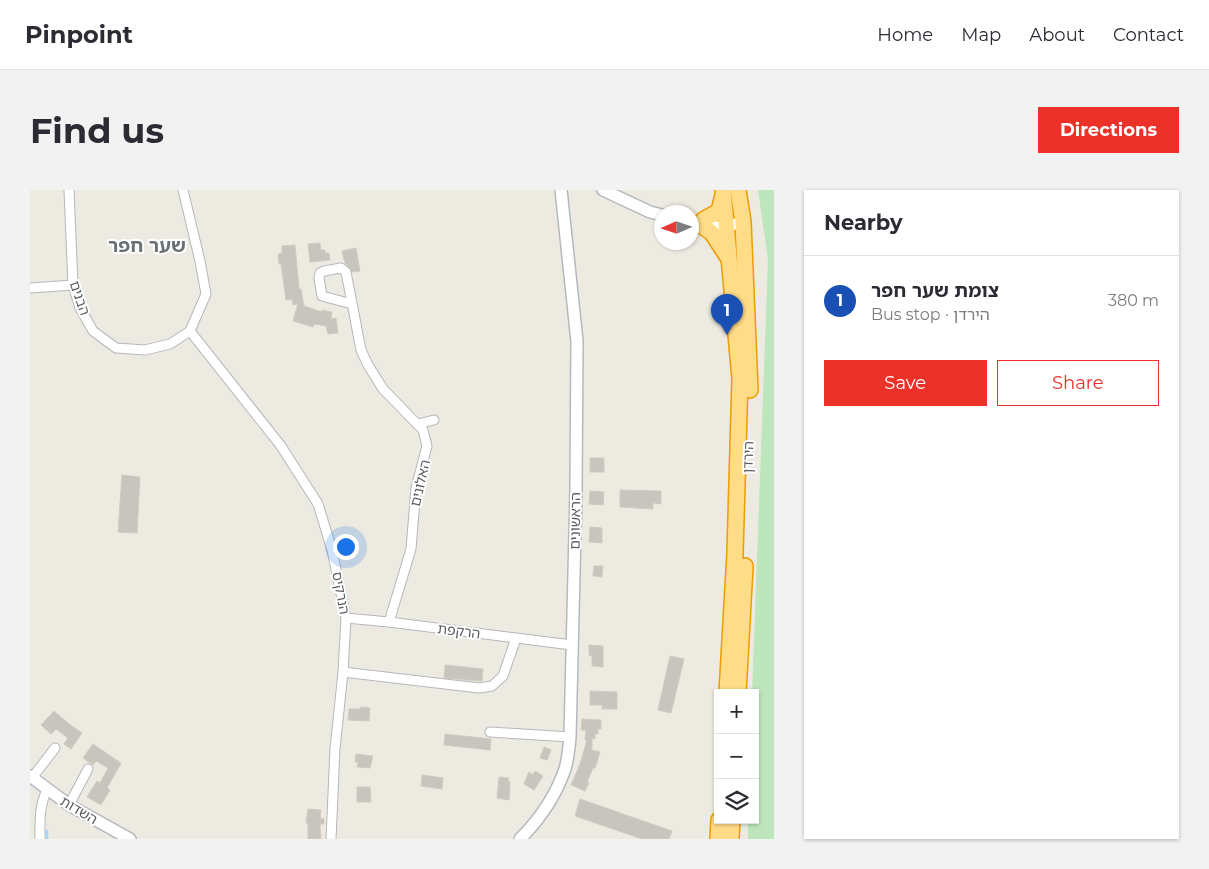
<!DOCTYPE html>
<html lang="en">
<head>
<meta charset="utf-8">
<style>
	:root { --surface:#fff; --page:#f2f2f3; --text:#2b2b33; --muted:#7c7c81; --line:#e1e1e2; --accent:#ec3128 }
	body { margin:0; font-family:Montserrat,"Noto Sans Hebrew",sans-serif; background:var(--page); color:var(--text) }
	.controls { position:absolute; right:15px; bottom:15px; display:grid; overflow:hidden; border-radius:0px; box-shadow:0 1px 4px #0004 }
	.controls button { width:45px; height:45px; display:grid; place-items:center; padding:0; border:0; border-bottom:1px solid var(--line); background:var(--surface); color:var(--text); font:25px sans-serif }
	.compass { position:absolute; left:624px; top:15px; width:45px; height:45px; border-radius:50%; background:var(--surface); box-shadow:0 1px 4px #0004; rotate:267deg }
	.you { position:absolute; left:315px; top:356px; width:18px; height:18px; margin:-12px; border:4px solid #fff; border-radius:50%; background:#1a73e8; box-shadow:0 0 0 8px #1a73e833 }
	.badge { display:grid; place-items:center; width:32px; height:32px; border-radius:50%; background:var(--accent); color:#fff; font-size:16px; font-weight:700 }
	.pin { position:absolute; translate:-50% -41px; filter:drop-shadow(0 1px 2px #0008) }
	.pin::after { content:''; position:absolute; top:26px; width:18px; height:15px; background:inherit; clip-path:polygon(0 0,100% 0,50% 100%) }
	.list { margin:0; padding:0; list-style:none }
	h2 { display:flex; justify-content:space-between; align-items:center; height:65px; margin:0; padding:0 20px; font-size:21px }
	h2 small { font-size:16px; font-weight:400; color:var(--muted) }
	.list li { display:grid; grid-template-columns:32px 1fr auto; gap:15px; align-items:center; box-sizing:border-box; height:90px; padding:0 20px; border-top:1px solid var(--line) }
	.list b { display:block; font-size:19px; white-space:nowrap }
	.list p { margin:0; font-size:16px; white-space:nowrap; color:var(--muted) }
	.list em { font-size:16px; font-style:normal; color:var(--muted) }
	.actions { display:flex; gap:10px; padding:15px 20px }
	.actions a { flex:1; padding:11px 0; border:1px solid var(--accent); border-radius:0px; text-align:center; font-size:18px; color:var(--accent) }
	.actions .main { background:var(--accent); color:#fff }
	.icon { flex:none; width:28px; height:28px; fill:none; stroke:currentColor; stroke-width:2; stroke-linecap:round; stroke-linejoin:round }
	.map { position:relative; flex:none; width:744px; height:649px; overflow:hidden; border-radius:0px }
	header { display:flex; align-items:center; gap:30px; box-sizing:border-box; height:70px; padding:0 25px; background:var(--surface); border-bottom:1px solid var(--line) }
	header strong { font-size:24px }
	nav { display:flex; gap:28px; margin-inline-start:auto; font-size:18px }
	.intro { display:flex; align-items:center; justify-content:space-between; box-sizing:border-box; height:120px; padding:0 30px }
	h1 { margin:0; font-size:35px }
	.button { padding:12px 22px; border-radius:0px; background:var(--accent); color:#fff; font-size:18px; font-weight:700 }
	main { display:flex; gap:30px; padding:0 30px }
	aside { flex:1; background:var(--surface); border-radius:0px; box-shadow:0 1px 4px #0004 }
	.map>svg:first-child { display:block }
	.green { fill:#bee6bd }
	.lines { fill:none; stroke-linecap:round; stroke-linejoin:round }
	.stream { stroke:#9fd8ff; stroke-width:2.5 }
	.building { fill:#c8c5be; stroke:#d2cbbf }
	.street-casing { stroke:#b4b8bc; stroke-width:11 }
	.secondary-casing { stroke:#b5b9be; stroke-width:14 }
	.highway-casing { stroke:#ee9c00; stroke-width:18 }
	.street { stroke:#fff; stroke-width:9 }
	.secondary { stroke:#fff; stroke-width:11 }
	.highway { stroke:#ffdc87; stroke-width:15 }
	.labels { text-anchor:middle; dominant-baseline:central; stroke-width:4; stroke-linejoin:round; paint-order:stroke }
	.street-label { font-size:14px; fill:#5a5e62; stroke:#fff }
	.district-label { font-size:19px; font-weight:bold; fill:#6b7074; stroke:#fff }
</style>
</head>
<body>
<header>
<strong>Pinpoint</strong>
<nav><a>Home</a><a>Map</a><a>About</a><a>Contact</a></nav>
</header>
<div class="intro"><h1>Find us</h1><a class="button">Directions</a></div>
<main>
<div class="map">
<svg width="744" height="649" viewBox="0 0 744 649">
	<rect width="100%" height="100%" fill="#edeae1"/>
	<polygon class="green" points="728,0 744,0 744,649 718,649 718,630 725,630 725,503 722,503 738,70"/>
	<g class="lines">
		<polyline class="stream" points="17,649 17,641"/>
	</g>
	<g class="building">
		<polygon points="290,53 291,60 295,60 295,63 299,63 300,70 280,72 278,54"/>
		<polygon points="265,55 269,99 271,99 274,116 292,122 292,120 302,122 301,129 306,128 308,143 298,144 296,136 284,134 283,137 263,131 268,114 263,115 262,109 256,110 251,74 249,74 248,64 252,63 252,56"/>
		<polygon points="326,58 330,81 322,82 320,78 315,73 312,61"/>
		<rect x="560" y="268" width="14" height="14"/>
		<polygon points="92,285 110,287 107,343 88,342"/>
		<polygon points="590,300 631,301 631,314 623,313 623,319 590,317"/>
		<polygon points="560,301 574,302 573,315 559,314"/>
		<polygon points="560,337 572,338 572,353 559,352"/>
		<polygon points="564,376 573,376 572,387 563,386"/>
		<polygon points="559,455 573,456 573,477 562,476 562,466 559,465"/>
		<polygon points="640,466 654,469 641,523 628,520"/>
		<polygon points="415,475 453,479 452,491 414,488"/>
		<polygon points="560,501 587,502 587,519 572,519 572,515 560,515"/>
		<polygon points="331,517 340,518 339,531 318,530 319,519 330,519"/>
		<polygon points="24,521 39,534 52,543 41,559 34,554 38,548 26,539 21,544 11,535"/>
		<polygon points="552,529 571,530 571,539 568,539 568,544 565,544 565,549 562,548 562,560 570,562 565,578 563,578 557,592 559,593 555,601 541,595 550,574 557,550 555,550 556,540 551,540"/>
		<polygon points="415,544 461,549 460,560 414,555"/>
		<polygon points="63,554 91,573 77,598 80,600 71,615 57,607 67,591 70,593 78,578 66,571 63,575 53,568"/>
		<polygon points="514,557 521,560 517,570 510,568"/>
		<polygon points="326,564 343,566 340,578 327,577 328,572 325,572"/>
		<polygon points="505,581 513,586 504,600 494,594 499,582 503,585"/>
		<polygon points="392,585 413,588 412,599 391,596"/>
		<polygon points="469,587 479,588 478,592 480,592 479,610 467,608"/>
		<polygon points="327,597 340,597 341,612 327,612"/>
		<polygon points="550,609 642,641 639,649 612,649 545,626"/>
		<polygon points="278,619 291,620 290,628 294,629 294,634 290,634 291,649 278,649 278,633 276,633"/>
	</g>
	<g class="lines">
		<defs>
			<g id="street">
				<polyline points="39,0 43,95 50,118 63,141 86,158 115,160 140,154 160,141 176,104 170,71 153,0"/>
				<polyline points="0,98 43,95"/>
				<polyline points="322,114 292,106 289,88 290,83 294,81 311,78 316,82 331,160 338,175 353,199 393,240 397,256 386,298 381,359 359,432"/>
				<polyline points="160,141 251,256 288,314 302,360 316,428 313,482 305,559 301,649"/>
				<polyline points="388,234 404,230"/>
				<polyline points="316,428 359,432 542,455"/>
				<polyline points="313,482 449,498 462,496 473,486 486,448"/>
				<polyline points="460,542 540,547"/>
				<polyline points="2,588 25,558"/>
				<polyline points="39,615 58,579"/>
				<path d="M10 649C10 632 9 616 17 600"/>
			</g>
			<g id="secondary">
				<polyline points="573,0 620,22 632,25"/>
				<path d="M662 33C681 38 694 38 713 32"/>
				<polyline points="0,586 39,615 100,649"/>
				<path d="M490 649C509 630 526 605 535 579 538 569 539 558 540 547L546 301 547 151 531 0"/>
			</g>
			<g id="highway">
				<polyline points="693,0 710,189 705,363 697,503"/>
				<polyline points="708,0 713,32 720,200"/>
				<polyline points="673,30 689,21 693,5"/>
				<polyline points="672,36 682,43 697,66"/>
				<polyline points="708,503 715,376"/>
				<polyline points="688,649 689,630"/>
				<polyline points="701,649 702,630"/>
			</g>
		</defs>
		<use href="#street" class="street-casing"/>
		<use href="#secondary" class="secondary-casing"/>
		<use href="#highway" class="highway-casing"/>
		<use href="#street" class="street"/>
		<use href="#secondary" class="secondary"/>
		<use href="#highway" class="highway"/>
	</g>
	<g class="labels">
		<g class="street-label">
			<text transform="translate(50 108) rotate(71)">הבנים</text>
			<text transform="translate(718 267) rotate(-88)">הירדן</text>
			<text transform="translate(390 293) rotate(-77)">האלונים</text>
			<text transform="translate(545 331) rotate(-89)">הראשונים</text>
			<text transform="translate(311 403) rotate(79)">הנרקיס</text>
			<text transform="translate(429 441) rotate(7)">הרקפת</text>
			<text transform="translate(49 620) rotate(31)">השדות</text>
		</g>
		<g class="district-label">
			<text x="117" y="55">שער חפר</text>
		</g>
	</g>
</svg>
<div class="controls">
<button>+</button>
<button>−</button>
<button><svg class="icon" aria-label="layers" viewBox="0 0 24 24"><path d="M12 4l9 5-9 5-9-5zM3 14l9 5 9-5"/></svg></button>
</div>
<svg class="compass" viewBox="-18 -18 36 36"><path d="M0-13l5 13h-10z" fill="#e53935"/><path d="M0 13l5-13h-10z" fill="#7c7c81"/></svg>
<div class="you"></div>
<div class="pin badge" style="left:697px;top:145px;background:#1a4fb4">1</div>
</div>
<aside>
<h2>Nearby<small></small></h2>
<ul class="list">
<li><span class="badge" style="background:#1a4fb4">1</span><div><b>צומת שער חפר</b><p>Bus stop · הירדן</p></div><em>380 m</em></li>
</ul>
<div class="actions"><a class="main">Save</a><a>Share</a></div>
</aside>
</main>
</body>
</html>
